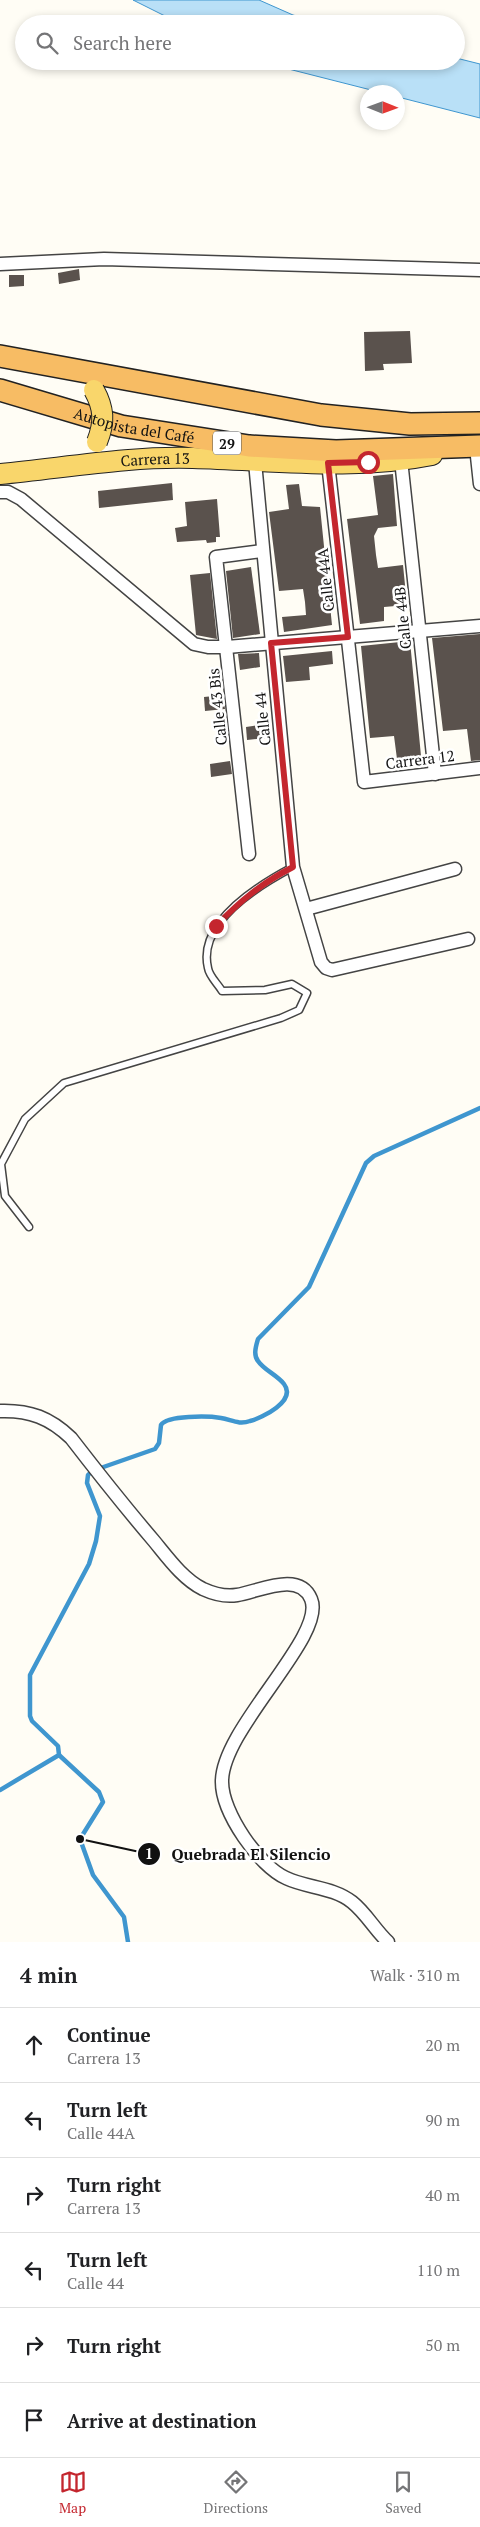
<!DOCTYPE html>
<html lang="en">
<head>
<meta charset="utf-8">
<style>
	:root { --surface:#fff; --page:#f6f6f6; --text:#202124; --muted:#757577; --line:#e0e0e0; --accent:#c4262e }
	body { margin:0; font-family:"PT Serif",serif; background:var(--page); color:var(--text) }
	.compass { position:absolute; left:360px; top:85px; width:45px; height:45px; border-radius:50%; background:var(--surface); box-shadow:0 2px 8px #0003; rotate:91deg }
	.stop { position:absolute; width:15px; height:15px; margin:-11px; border:4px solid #c4262e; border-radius:50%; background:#fff }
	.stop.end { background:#c4262e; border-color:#fff; box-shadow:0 1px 5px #0008 }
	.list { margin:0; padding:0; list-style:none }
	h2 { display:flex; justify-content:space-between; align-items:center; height:65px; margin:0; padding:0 20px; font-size:21px }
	h2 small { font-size:16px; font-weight:400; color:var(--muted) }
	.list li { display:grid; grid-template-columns:32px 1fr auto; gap:15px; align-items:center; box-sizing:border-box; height:75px; padding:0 20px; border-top:1px solid var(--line) }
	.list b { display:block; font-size:19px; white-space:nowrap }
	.list p { margin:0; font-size:16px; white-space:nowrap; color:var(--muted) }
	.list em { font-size:16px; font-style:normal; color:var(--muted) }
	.icon { flex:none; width:28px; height:28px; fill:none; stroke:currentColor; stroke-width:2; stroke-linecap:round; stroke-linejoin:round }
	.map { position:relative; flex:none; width:480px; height:1942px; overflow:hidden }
	.search { position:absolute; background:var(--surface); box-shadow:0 2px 8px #0003; left:15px; right:15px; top:15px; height:55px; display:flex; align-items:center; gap:12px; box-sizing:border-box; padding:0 18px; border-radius:28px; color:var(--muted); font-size:19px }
	.sheet { height:515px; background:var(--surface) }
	nav { display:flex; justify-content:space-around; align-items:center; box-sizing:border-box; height:70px; border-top:1px solid var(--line); background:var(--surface); font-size:14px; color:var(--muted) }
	nav a { display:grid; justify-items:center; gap:2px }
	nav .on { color:var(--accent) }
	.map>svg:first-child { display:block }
	.water { fill:#b9e0f7; stroke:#3f96cf }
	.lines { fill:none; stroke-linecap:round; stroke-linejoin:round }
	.stream { stroke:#3f96cf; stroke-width:4.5 }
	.building { fill:#5a524d }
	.service-casing { stroke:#444; stroke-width:9 }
	.minor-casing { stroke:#444; stroke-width:15 }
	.primary-casing { stroke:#222; stroke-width:22 }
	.trunk-casing { stroke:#222; stroke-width:24 }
	.service { stroke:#fff; stroke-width:6 }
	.minor { stroke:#fff; stroke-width:12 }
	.primary { stroke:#f9d66b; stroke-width:20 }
	.trunk { stroke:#f7bc64; stroke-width:21 }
	.primary-bridge-casing { stroke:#222; stroke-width:22; stroke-linecap:butt }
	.primary-bridge { stroke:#f9d66b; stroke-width:20 }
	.route { stroke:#c4262e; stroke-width:6 }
	.labels { text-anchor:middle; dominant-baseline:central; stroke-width:5; stroke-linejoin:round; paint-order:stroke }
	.shield { fill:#fff; stroke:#585858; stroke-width:1 }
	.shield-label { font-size:14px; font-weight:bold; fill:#111 }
	.street-label { font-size:15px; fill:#111; stroke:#fff }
	.leader { fill:none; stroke:#111; stroke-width:2 }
	.callout-dot { fill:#111; stroke:#fff; stroke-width:2 }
	.mark-label { font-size:15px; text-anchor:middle; font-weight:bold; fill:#fff }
	.callout-label { font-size:16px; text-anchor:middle; font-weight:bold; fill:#111; stroke:#fff; stroke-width:5; stroke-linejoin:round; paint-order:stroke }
</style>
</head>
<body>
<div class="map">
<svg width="480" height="1942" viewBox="0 0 480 1942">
	<rect width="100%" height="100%" fill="#fffdf5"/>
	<g class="water">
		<polygon points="133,0 259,0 293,15 326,24 181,24"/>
		<polygon points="456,58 480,64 480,118 398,97 398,92 379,92 257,61 456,61"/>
	</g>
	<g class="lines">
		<g class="stream">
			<polyline points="59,1755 99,1792 103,1802 80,1839 93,1875 124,1917 128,1942"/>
			<path d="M0 1790 59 1755 58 1746 32 1721 30 1716V1675L89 1564 96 1541 100 1516 87 1483 88 1475 92 1471 155 1449 159 1443 161 1425C167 1415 209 1416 221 1418 232 1420 239 1425 250 1421 262 1418 297 1401 284 1384 277 1375 264 1370 258 1361 253 1355 256 1346 258 1339L309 1287 366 1163 374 1156 480 1108"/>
		</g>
	</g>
	<g class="building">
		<polygon points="79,269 80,280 59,284 58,273"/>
		<polygon points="9,275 24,275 24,286 9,287"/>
		<polygon points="410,331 412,363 383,364 384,370 365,371 364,332"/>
		<polygon points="393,474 397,526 378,528 374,536 376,555 378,568 403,565 407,605 384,607 384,621 360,624 347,519 378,515 373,476"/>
		<polygon points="172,483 173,500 99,508 98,491"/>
		<polygon points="299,484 302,506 320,507 332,625 284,632 282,617 306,615 305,602 303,589 279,591 269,512 289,509 286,485"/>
		<polygon points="217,499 220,537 216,537 216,542 207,543 206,540 177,542 175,528 187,526 185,502"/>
		<polygon points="251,567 260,634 233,638 226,571"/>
		<polygon points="210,573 217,639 196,635 190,575"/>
		<polygon points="480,634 480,760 471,761 467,729 443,731 432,638"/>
		<polygon points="410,641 421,756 397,759 394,736 370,738 361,646"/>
		<polygon points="332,651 333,664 309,667 310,680 286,682 283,656"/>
		<polygon points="259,653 260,667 240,670 238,654"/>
		<polygon points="223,695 225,709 205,711 204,697"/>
		<polygon points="266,724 267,738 247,740 246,727"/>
		<polygon points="230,761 232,774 211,777 210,764"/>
	</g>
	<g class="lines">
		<defs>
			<path id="service" d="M29 1227 5 1196 1 1164 25 1119 64 1083 281 1018 299 1010 307 993 292 984 265 990 222 991C218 984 209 976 208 968 197 922 259 885 293 867"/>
			<g id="minor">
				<polyline points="0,264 104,259 480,270"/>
				<polyline points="476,447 480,484"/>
				<polyline points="401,460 435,774"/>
				<polyline points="255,462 293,867 321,962 326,968 332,970 468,939"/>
				<polyline points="328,463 364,782 480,768"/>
				<polyline points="0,492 8,492 21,499 194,644 208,647 227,647 480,626"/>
				<polyline points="249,854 216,557 262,551"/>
				<polyline points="306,909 455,869"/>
				<path d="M0 1411C30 1410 50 1418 71 1438 98 1473 125 1507 154 1541 168 1558 183 1579 203 1589 214 1594 225 1597 237 1595 258 1592 299 1570 311 1599 327 1636 221 1729 222 1782 222 1813 259 1866 286 1878 307 1888 333 1887 352 1902 366 1913 375 1930 388 1942"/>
			</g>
			<g id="primary">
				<path id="s1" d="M0 474C64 468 129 456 193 458 272 460 353 471 432 455"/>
			</g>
			<g id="trunk">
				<polyline points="0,356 321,415 410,424 480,423"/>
				<path id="s2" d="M0 390 121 426 249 446 336 451 480 446"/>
			</g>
		</defs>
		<use href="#service" class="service-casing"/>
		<use href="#minor" class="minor-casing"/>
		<use href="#primary" class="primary-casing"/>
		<use href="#trunk" class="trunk-casing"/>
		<use href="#service" class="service"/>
		<use href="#minor" class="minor"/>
		<use href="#primary" class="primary"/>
		<use href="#trunk" class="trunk"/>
		<defs>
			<path id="primary-bridge" d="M94 390C104 408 105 422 97 442"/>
		</defs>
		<use href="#primary-bridge" class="primary-bridge-casing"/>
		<use href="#primary-bridge" class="primary-bridge"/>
	</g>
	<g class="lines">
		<path class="route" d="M216 926C241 900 262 883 293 867L271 643 348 637 328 463 368 462"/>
	</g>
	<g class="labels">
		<rect class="shield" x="213" y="431.5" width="28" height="23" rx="4"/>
		<g class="shield-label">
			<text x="227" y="443">29</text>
		</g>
		<g class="street-label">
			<text stroke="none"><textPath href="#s2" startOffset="139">Autopista del Café</textPath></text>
			<text stroke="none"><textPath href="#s1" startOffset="156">Carrera 13</textPath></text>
			<text transform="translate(325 580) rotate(-96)">Calle 44A</text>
			<text transform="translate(402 618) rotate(-96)">Calle 44B</text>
			<text transform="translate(217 707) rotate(-96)">Calle 43 Bis</text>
			<text transform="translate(262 719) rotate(-96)">Calle 44</text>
			<text transform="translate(420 759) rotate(-7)">Carrera 12</text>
		</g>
	</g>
	<path class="leader" d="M80 1839L149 1854"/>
	<g class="callout-dot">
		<circle cx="80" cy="1839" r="5"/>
		<circle cx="149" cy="1854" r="12"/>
	</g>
	<g class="mark-label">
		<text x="149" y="1859">1</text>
	</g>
	<g class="callout-label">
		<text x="251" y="1860">Quebrada El Silencio</text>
	</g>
</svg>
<svg class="compass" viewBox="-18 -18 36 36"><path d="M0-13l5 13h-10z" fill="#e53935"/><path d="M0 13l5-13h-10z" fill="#757577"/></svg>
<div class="stop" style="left:368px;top:462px"></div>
<div class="stop end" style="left:216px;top:926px"></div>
<div class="search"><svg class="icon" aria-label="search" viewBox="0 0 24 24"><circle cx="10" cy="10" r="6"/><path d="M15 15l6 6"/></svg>Search here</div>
</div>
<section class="sheet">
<h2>4 min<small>Walk · 310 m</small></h2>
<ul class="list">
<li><svg class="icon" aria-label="ahead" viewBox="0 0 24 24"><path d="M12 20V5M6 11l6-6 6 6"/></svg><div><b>Continue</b><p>Carrera 13</p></div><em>20 m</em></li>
<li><svg class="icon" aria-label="left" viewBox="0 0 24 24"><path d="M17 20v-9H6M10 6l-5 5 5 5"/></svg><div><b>Turn left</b><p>Calle 44A</p></div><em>90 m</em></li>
<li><svg class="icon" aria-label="right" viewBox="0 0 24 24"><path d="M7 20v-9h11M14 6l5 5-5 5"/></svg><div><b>Turn right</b><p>Carrera 13</p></div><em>40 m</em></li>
<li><svg class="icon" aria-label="left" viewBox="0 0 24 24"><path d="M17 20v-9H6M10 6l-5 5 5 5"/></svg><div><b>Turn left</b><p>Calle 44</p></div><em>110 m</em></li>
<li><svg class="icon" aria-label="right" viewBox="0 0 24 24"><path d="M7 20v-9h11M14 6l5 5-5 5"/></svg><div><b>Turn right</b></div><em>50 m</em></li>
<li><svg class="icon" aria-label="arrive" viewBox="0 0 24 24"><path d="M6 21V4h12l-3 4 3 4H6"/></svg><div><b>Arrive at destination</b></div></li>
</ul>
</section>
<nav>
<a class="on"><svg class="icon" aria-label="map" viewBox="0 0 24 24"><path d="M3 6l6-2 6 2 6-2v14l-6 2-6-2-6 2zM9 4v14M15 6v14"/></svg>Map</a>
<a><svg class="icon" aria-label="directions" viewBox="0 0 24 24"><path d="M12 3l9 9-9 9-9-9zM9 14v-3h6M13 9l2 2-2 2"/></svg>Directions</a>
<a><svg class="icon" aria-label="saved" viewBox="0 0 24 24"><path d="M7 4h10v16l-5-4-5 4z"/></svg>Saved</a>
</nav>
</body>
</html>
